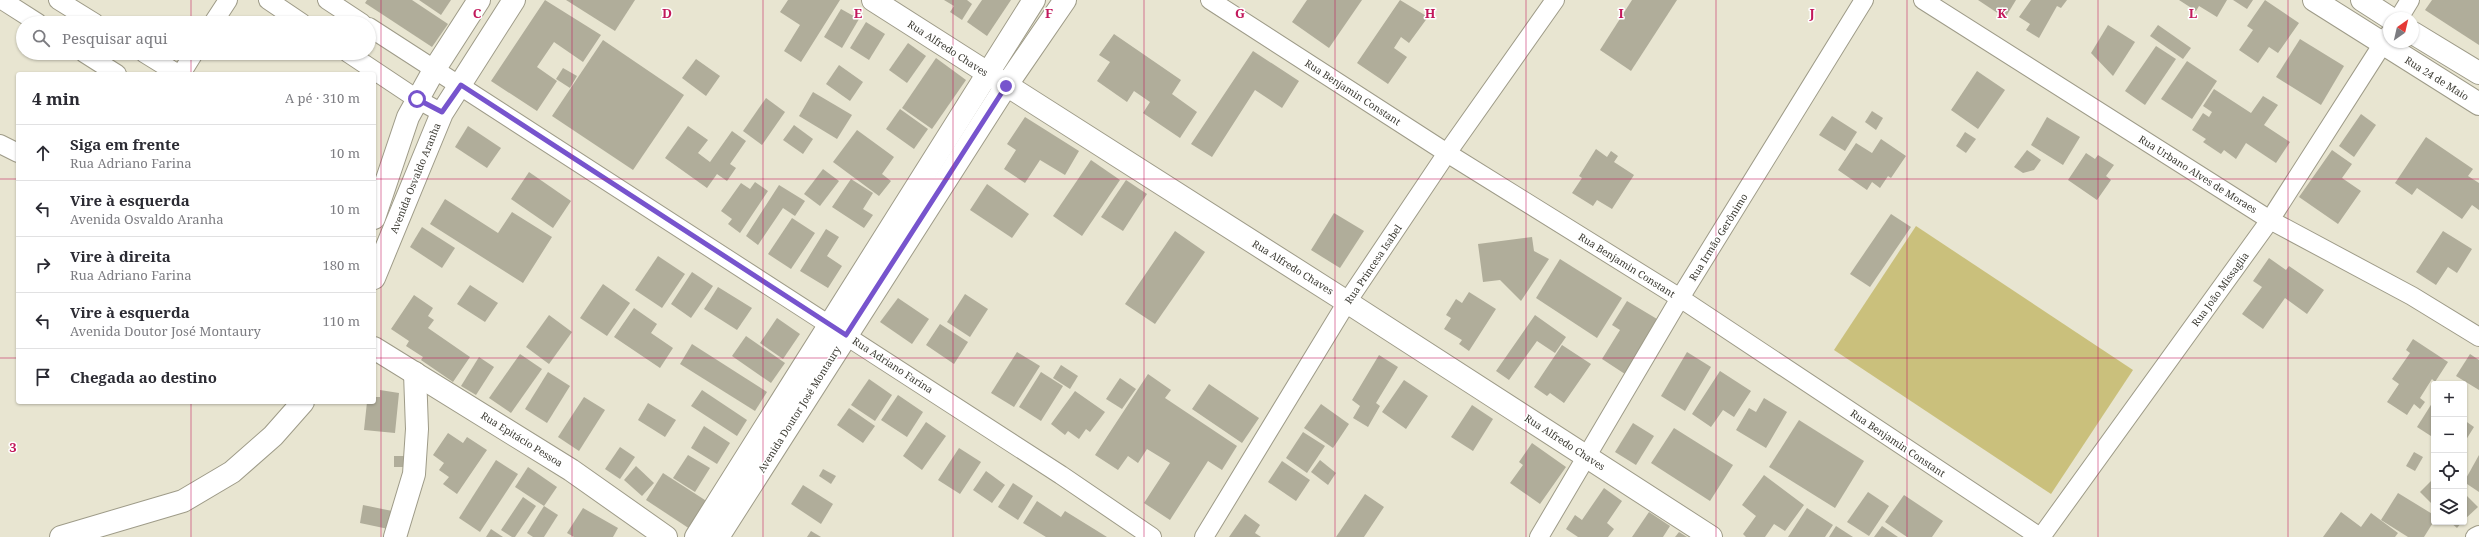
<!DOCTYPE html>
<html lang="pt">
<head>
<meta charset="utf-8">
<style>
	:root { --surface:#fff; --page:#f7f7f7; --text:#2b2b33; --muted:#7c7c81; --line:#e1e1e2 }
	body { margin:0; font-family:"Noto Serif",serif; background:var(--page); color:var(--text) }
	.controls { position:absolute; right:12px; bottom:12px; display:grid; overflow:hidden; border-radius:4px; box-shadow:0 1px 3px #0004 }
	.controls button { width:36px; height:36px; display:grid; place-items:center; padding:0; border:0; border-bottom:1px solid var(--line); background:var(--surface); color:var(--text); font:20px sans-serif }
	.compass { position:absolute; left:2383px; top:12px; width:36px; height:36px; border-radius:50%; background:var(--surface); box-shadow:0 1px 3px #0004; rotate:34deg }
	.stop { position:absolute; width:12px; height:12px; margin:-9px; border:3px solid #7754cd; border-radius:50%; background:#fff }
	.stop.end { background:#7754cd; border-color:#fff; box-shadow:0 1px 4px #0008 }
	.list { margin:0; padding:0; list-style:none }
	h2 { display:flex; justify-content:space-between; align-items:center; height:52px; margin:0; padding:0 16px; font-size:17px }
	h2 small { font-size:13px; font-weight:400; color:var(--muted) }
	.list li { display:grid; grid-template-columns:26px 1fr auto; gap:12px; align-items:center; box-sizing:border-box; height:56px; padding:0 16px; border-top:1px solid var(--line) }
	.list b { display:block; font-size:15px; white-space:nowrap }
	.list p { margin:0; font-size:13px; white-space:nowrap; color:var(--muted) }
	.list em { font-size:13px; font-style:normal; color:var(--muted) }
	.icon { flex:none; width:22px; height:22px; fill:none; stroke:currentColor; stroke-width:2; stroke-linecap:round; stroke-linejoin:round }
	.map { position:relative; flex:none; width:2479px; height:537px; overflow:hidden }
	.search { position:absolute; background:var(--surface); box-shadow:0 1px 3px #0004; left:16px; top:16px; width:360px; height:44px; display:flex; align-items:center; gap:10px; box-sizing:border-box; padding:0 14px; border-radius:22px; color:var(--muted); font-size:15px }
	.panel { position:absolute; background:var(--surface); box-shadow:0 1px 3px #0004; left:16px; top:72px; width:360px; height:332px; border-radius:4px }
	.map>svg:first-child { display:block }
	.green { fill:#cac07c }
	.building { fill:#b0ad9a }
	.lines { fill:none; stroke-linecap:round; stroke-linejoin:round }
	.street-casing { stroke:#9e9b88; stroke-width:20 }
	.secondary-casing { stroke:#9e9b88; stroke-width:24 }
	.street { stroke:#fff; stroke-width:18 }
	.secondary { stroke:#fff; stroke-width:22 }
	.route { stroke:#7754cd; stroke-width:5 }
	.grid { fill:none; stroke:#c2185b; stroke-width:1; stroke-opacity:0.55 }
	.labels { text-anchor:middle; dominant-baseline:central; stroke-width:3; stroke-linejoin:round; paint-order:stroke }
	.street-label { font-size:10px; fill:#3c3b33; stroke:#fff }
	.grid-label { font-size:13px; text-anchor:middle; font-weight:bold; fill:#c2185b; stroke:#fff; stroke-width:3; stroke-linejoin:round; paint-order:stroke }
</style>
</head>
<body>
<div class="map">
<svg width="2479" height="537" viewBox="0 0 2479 537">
	<rect width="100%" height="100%" fill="#e8e5d1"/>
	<polygon class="green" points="1916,226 2133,370 2051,494 1834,350"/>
	<g class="building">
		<polygon points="367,0 412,0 448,24 432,47 365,3"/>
		<polygon points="419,0 451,0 441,15"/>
		<polygon points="545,0 601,35 583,62 554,42 537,67 557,81 537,111 491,81"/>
		<polygon points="566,0 635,0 615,31"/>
		<polygon points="788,0 840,0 801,62 784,51 800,25 780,12"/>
		<polygon points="944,0 967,0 972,4 962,20 950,12 954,6"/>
		<polygon points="982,0 1011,0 987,36 967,22"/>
		<polygon points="1307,0 1362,0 1329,48 1292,22"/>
		<polygon points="1400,0 1428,17 1409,43 1401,37 1394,48 1407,57 1388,84 1357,63"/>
		<polygon points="1632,0 1677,0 1631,71 1600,50"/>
		<polygon points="1978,0 2016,0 2005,18"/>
		<polygon points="2031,0 2067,0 2061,8 2057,6 2039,38 2026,30 2030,24 2019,17"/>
		<polygon points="2179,0 2227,0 2217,17 2199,6 2196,11"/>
		<polygon points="2233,0 2253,0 2247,9"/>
		<polygon points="2265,0 2299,23 2278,53 2269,47 2258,63 2239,50 2253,30 2247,26"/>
		<polygon points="2432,0 2479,0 2479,45 2425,10"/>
		<polygon points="841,9 859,19 842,48 824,37"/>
		<polygon points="866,22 885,34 869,60 850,48"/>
		<polygon points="2108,25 2135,42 2113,76 2091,53"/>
		<polygon points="2158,25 2191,48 2183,59 2150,36"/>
		<polygon points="1114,34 1181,80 1172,94 1197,112 1180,138 1143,113 1150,102 1134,91 1127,102 1097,81 1110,62 1099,55"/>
		<polygon points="2300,39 2344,66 2321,105 2276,77"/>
		<polygon points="603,40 684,95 633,170 552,116"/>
		<polygon points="908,43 926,56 907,83 889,70"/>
		<polygon points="2156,46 2176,59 2145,105 2125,91"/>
		<polygon points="1253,51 1299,81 1282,108 1255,90 1212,157 1191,144"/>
		<polygon points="936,58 966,80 932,129 902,108"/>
		<polygon points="696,59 720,76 706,96 682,78"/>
		<polygon points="2187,61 2217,81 2192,119 2161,99"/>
		<polygon points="839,65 863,82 850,101 826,84"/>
		<polygon points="563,68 577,76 570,88 556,79"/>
		<polygon points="1977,71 2005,90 1978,129 1951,110"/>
		<polygon points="2214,89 2251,113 2263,96 2278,105 2264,125 2290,142 2276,163 2246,143 2236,159 2224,150 2221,154 2203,142 2206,139 2192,130 2203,113 2209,117 2212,112 2203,106"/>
		<polygon points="813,92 852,115 837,139 799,116"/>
		<polygon points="766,98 785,112 762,145 743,131"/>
		<polygon points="900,109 928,129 914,149 886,129"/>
		<polygon points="1872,111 1883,118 1876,130 1865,122"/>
		<polygon points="2361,114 2376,125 2354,157 2339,146"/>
		<polygon points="1832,116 1857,132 1845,151 1819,135"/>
		<polygon points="1025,117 1079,151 1065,175 1040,160 1025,183 1004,169 1016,150 1007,144"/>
		<polygon points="2047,117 2080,137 2063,165 2031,145"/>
		<polygon points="794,125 813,139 803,154 783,140"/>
		<polygon points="468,126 501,148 487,168 455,147"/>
		<polygon points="688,126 708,140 698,153 710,162 732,131 746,141 730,164 736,168 727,181 717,174 707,188 665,158"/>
		<polygon points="857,130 894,157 882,174 891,181 879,196 833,162"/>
		<polygon points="1965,132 1976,139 1966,153 1956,146"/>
		<polygon points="2426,137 2473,169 2468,176 2479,183 2479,210 2472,205 2462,219 2417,188 2412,195 2395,183"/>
		<polygon points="1881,139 1906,156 1891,178 1888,176 1880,188 1872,182 1867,190 1838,170 1856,143 1872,153"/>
		<polygon points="1596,149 1607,157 1611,151 1618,156 1614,162 1634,175 1612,209 1597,200 1593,206 1572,193 1582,178 1579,176"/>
		<polygon points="2027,150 2041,160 2034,170 2023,173 2014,167"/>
		<polygon points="2332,150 2352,164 2342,178 2361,191 2338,224 2299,197"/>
		<polygon points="2086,153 2095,159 2098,155 2114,165 2106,176 2111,180 2097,200 2068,180"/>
		<polygon points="1091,160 1120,180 1082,236 1053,216"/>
		<polygon points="823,169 839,181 820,206 804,194"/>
		<polygon points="529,172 571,201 553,228 511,199"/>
		<polygon points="851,179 873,193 863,209 873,215 864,228 832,207"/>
		<polygon points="1126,180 1147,194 1123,231 1101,217"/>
		<polygon points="755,182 768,191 740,233 728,224 732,219 721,211 741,183 750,189"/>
		<polygon points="987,184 1029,214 1012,238 970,210"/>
		<polygon points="779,185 805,201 795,216 783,208 758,245 746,236"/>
		<polygon points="445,199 498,233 512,212 552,237 523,283 430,224"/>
		<polygon points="1334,213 1364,231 1340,268 1311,250"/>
		<polygon points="1891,214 1911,227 1870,287 1850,274"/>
		<polygon points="792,218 815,233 791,269 768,254"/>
		<polygon points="422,227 455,248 442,268 410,247"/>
		<polygon points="826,229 839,237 827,256 842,266 828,288 800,271"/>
		<polygon points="1175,231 1205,252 1155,324 1125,304"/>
		<polygon points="2443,231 2472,249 2457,273 2448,267 2436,285 2416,272"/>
		<polygon points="1532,237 1534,251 1549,259 1521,301 1500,280 1483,282 1478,244"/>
		<polygon points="658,256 685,274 662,308 635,290"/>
		<polygon points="2269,258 2286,270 2289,266 2324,290 2307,314 2285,298 2263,329 2242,314 2262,287 2253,281"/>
		<polygon points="1560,259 1622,298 1597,338 1536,298"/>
		<polygon points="692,272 713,286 691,318 671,304"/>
		<polygon points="603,284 630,303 607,336 580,318"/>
		<polygon points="470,285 498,303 485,322 457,304"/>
		<polygon points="718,287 752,308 737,330 704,309"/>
		<polygon points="1469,292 1496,309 1469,351 1459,344 1462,340 1444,329 1451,318 1446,315 1456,299 1462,303"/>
		<polygon points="965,294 988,309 970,337 947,322"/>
		<polygon points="414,295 433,308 428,316 434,320 428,328 470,357 453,382 421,360 423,357 406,346 409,341 391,329"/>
		<polygon points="898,298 929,319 912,344 880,322"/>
		<polygon points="1627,301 1662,322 1628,376 1602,359 1620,330 1612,325"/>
		<polygon points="634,308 657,324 651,333 673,348 660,368 614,337"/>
		<polygon points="549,315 572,332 549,364 526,347"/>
		<polygon points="1535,315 1566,337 1555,353 1537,341 1509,380 1496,371"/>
		<polygon points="777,318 800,334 783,359 760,343"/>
		<polygon points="940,324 968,342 954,364 926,345"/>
		<polygon points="746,336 785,363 771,383 732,356"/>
		<polygon points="2413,339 2448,362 2435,382 2432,379 2420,398 2425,402 2420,409 2414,404 2407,415 2387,402 2399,384 2392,379 2410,353 2406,350"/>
		<polygon points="692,344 767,392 755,411 680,364"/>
		<polygon points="1562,345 1591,364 1564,403 1550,393 1547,396 1534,387"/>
		<polygon points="1017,352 1040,366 1014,407 991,393"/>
		<polygon points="1687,352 1711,367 1685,411 1661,396"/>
		<polygon points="520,354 542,369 511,413 489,398"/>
		<polygon points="2470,354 2479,360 2479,390 2456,376"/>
		<polygon points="1379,355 1398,367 1376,403 1380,406 1368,427 1353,418 1360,406 1352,400"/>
		<polygon points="479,357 494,367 476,395 461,386"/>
		<polygon points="1061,365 1078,376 1070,389 1053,378"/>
		<polygon points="1720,371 1751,391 1734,417 1723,410 1711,427 1692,414"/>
		<polygon points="548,372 570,386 547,423 525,409"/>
		<polygon points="1041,372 1063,386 1041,421 1019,407"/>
		<polygon points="1148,374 1171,390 1165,398 1237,446 1222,470 1208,461 1170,520 1144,503 1170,463 1147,449 1138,463 1128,456 1118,470 1095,455"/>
		<polygon points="1120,378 1136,389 1122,409 1106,399"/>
		<polygon points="869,379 892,395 875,421 851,405"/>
		<polygon points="1404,380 1428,396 1406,429 1382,412"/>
		<polygon points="1209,384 1259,418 1242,443 1192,409"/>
		<polygon points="380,390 399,393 395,433 364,430 367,402 374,402 374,397 380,397"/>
		<polygon points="702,390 747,420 737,436 691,406"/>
		<polygon points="1075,391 1105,412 1090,432 1086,429 1079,439 1068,431 1065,435 1051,424"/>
		<polygon points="898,395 923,412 907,437 881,420"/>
		<polygon points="584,397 605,410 579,451 558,437"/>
		<polygon points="1764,398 1787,412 1766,448 1736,430 1749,408 1756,412"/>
		<polygon points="2434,400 2434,438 2417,427"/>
		<polygon points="648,403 676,420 665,437 638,420"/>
		<polygon points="1321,404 1349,424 1333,448 1304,428"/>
		<polygon points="1472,405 1493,419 1473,451 1451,437"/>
		<polygon points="849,408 875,426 863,443 837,425"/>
		<polygon points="1799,420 1864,461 1835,508 1769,467"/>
		<polygon points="2464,420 2474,427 2464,443"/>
		<polygon points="926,422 946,436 922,470 903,456"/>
		<polygon points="1633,423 1654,436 1636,465 1615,452"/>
		<polygon points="704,426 730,443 717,464 691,448"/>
		<polygon points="1674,428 1733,465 1710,501 1651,463"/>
		<polygon points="1303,432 1325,446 1307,473 1286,458"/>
		<polygon points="448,433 463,443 467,437 487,450 457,494 443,484 449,477 439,470 444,463 433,455"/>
		<polygon points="1532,443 1566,467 1540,504 1510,483 1523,465 1519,462"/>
		<polygon points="620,447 635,457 620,479 605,469"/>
		<polygon points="959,448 981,462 960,494 938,480"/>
		<polygon points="2414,452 2423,457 2415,471 2406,466"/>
		<polygon points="688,455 710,468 695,492 673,478"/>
		<polygon points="2479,455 2479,492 2464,482"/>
		<rect x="394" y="456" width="17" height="11"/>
		<polygon points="496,460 518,474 480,532 459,518"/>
		<polygon points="1320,460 1336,473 1328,485 1311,472"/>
		<polygon points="1282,461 1310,480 1296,501 1268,482"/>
		<polygon points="636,466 654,483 642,496 624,480"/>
		<polygon points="528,467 557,487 544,506 515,487"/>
		<polygon points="823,469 836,476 831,484 819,476"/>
		<polygon points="986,471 1005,485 992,503 973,490"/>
		<polygon points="663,473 708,502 690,529 646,500"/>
		<polygon points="1764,475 1804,505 1785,531 1774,524 1765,537 1746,537 1743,534 1756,516 1742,505"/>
		<polygon points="2434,478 2434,506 2420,492"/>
		<polygon points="1013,483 1033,496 1018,520 998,507"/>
		<polygon points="803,485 833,504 821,524 791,504"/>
		<polygon points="1604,488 1622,501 1607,523 1614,529 1608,537 1578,537 1566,529 1575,515 1582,520"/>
		<polygon points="1868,492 1889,506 1869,536 1847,522"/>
		<polygon points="2398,493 2434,515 2434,521 2424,537 2408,537 2381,520"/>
		<polygon points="2464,493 2478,507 2464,520"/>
		<polygon points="1365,494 1384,507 1364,537 1336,537"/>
		<polygon points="1904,495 1943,521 1932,537 1907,537 1885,522"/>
		<polygon points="523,497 536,506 515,537 512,537 501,530"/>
		<polygon points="1037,501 1061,517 1065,511 1107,537 1046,537 1023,523"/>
		<polygon points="363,505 397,512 393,530 360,523"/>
		<polygon points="544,506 558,515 544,537 533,537 527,533"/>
		<polygon points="583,508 618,528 613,537 574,537 567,533"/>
		<polygon points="1807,508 1833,525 1825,537 1788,537"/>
		<polygon points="1649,512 1670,526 1663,537 1632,537"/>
		<polygon points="2341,512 2361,527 2371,513 2398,533 2395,537 2323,537"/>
		<polygon points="1245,514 1260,525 1255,533 1261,537 1229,537"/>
		<polygon points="2450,522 2462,522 2457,528"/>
		<polygon points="1836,526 1853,537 1829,537"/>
		<polygon points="1882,526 1898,537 1874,537"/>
		<polygon points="491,529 503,537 486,537"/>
		<polygon points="811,531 821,537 807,537"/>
		<polygon points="1679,532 1687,537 1675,537"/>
	</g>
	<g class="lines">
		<defs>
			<g id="street">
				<polyline points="2,0 38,23"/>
				<polyline points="58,0 95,23"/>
				<polyline points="268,0 302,23"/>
				<polyline points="327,0 362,23"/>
				<polyline points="1210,0 1447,153 1680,298 2040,537"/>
				<polyline points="1923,0 2270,220 2412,296 2479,337"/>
				<polyline points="2399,18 2410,0"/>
				<polyline points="213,23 228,0"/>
				<polyline points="369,27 1061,475 1152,537"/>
				<polyline points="84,53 117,74"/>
				<polyline points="144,53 178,74"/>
				<polyline points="348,53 417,99 442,113"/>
				<polyline points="181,74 194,53"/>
				<polyline points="0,144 18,153"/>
				<polyline points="1204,537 1347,302 1447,153 1555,0"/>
				<polyline points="1539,537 1680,298 1864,0"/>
				<polyline points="2041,537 2270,220 2389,34"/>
				<polyline points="2475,537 2479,535"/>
			</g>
			<g id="secondary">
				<polyline points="873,0 1347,302 1711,537"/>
				<polyline points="2314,0 2479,104"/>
				<polyline points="2362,0 2390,18"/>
				<polyline points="2413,33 2479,73"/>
				<polyline points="374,218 408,117 434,70 479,0"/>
				<polyline points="374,278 442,113 514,0"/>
				<polyline points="374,348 571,470 666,537"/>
				<polyline points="61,537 183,501 232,472 273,436 303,402"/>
				<polyline points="395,537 414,474 417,429 415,373"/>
				<polyline points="696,537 1034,0"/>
				<polyline points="718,537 1006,86 1065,0"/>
			</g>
		</defs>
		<use href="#street" class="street-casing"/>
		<use href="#secondary" class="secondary-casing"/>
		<use href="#street" class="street"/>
		<use href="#secondary" class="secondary"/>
	</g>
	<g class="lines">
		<polyline class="route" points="417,99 442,112 461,85 846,335 1006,86"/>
	</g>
	<path class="grid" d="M191 0V23M381 0V537M572 0V537M763 0V537M953 0V537M1144 0V537M1335 0V537M1526 0V537M1716 0V537M1907 0V537M2098 0V537M2288 0V537M191 53V74M0 179H18M374 179H2479M0 358H18M374 358H2479M191 402V537"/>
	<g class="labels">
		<g class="street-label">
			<text transform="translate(948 48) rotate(33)">Rua Alfredo Chaves</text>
			<text transform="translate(2437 78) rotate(32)">Rua 24 de Maio</text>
			<text transform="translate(1353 92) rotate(33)">Rua Benjamin Constant</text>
			<text transform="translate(2198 174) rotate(32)">Rua Urbano Alves de Moraes</text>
			<text transform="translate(415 178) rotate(-68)">Avenida Osvaldo Aranha</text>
			<text transform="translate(1718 237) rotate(-58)">Rua Irmão Gerônimo</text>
			<text transform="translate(1373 264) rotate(-56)">Rua Princesa Isabel</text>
			<text transform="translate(1627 265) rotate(32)">Rua Benjamin Constant</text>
			<text transform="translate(1293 267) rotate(32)">Rua Alfredo Chaves</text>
			<text transform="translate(2220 289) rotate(-54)">Rua João Missaglia</text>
			<text transform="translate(893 365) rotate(33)">Rua Adriano Farina</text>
			<text transform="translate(799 409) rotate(-58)">Avenida Doutor José Montaury</text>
			<text transform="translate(522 439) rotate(32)">Rua Epitácio Pessoa</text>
			<text transform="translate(1565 442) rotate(33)">Rua Alfredo Chaves</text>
			<text transform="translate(1898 443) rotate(34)">Rua Benjamin Constant</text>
		</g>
	</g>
	<g class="grid-label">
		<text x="477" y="18">C</text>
		<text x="667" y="18">D</text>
		<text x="858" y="18">E</text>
		<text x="1049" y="18">F</text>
		<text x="1240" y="18">G</text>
		<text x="1430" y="18">H</text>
		<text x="1621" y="18">I</text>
		<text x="1812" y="18">J</text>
		<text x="2002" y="18">K</text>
		<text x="2193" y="18">L</text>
		<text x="13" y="452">3</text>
	</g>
</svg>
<div class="controls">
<button>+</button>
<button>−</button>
<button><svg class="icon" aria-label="locate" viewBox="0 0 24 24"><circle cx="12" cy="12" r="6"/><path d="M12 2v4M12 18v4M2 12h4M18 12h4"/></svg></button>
<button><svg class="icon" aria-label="layers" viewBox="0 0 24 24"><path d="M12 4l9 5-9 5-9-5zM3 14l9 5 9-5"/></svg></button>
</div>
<svg class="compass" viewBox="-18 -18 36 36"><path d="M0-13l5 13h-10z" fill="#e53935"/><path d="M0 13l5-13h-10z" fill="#7c7c81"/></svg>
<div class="stop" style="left:417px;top:99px"></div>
<div class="stop end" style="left:1006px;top:86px"></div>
<div class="search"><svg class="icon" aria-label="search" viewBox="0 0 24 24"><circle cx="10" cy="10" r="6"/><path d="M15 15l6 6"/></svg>Pesquisar aqui</div>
<section class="panel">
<h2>4 min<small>A pé · 310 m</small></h2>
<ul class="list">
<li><svg class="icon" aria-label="ahead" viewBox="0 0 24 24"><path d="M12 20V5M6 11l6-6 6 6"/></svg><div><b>Siga em frente</b><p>Rua Adriano Farina</p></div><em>10 m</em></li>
<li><svg class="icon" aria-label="left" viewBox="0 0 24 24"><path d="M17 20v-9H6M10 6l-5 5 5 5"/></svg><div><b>Vire à esquerda</b><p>Avenida Osvaldo Aranha</p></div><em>10 m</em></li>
<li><svg class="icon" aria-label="right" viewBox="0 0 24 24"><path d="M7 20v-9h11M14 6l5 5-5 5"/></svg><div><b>Vire à direita</b><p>Rua Adriano Farina</p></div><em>180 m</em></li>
<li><svg class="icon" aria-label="left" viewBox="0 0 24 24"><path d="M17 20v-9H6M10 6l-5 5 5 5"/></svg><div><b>Vire à esquerda</b><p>Avenida Doutor José Montaury</p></div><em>110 m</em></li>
<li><svg class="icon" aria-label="arrive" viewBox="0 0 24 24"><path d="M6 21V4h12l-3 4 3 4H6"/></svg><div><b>Chegada ao destino</b></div></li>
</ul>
</section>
</div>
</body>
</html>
